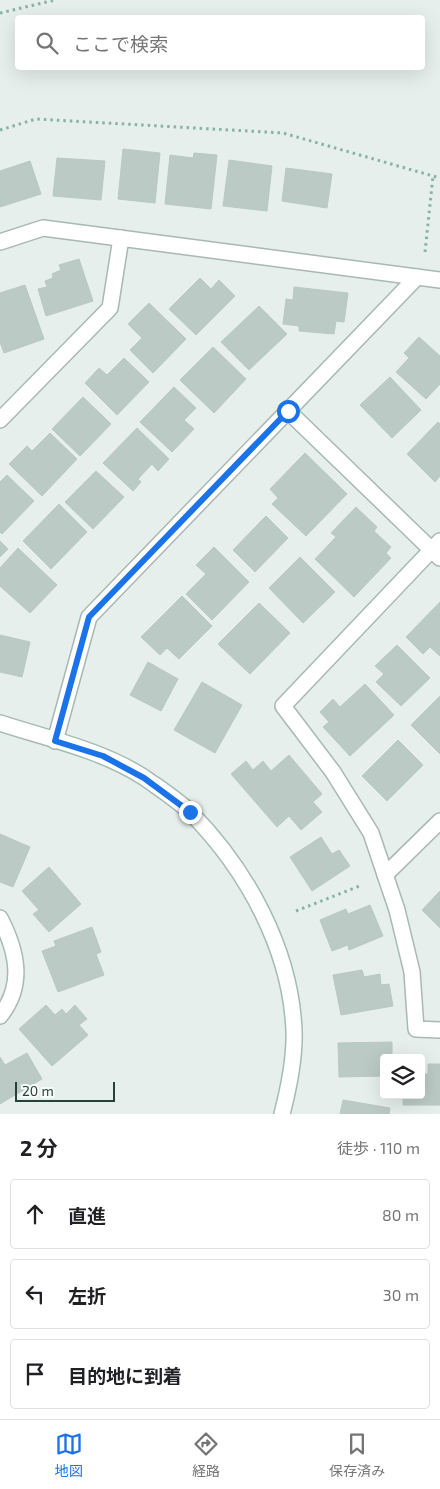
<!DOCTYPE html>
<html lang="ja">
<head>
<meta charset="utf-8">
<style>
	:root { --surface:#fff; --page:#f2f2f2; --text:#202124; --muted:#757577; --line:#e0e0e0; --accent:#1a73e8 }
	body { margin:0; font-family:"Exo 2","Noto Sans JP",sans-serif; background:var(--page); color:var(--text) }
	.controls { position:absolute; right:15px; bottom:15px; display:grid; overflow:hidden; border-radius:5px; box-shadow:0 5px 20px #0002 }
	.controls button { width:45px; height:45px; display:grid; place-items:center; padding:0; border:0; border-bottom:1px solid var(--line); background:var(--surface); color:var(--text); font:25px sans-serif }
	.scale { position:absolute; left:15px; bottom:12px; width:100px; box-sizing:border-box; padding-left:5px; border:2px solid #24423a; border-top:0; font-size:14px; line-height:18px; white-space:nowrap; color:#24423a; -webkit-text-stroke:4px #f7fbf9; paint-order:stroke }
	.stop { position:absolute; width:15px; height:15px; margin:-11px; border:4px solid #1a73e8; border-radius:50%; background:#fff }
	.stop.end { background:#1a73e8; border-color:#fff; box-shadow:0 1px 5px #0008 }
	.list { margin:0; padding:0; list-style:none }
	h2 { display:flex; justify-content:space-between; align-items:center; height:65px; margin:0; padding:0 20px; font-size:21px }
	h2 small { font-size:16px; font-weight:400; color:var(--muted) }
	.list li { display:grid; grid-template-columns:32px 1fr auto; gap:15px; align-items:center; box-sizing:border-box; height:70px; margin:0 10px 10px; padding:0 10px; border:1px solid var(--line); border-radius:5px }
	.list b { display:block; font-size:19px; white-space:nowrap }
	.list em { font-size:16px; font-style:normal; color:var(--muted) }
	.icon { flex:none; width:28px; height:28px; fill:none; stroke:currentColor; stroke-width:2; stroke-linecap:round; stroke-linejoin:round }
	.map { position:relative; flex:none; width:440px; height:1114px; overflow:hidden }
	.search { position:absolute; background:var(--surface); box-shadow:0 5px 20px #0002; left:15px; right:15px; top:15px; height:55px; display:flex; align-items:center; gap:12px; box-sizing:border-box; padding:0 18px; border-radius:5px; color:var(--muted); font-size:19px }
	.sheet { height:305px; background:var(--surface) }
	nav { display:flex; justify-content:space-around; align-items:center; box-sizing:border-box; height:70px; border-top:1px solid var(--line); background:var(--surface); font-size:14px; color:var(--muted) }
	nav a { display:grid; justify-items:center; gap:2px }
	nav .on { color:var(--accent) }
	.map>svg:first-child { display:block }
	.building { fill:#bbcac4; stroke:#b8c9c2 }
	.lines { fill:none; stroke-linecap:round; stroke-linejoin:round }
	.street-casing { stroke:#a8b8b2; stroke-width:18 }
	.secondary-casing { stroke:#a4bbb3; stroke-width:18 }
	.path { stroke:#86b3a5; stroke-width:3; stroke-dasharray:2.5 4; stroke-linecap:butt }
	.street { stroke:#fff; stroke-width:15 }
	.secondary { stroke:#fff; stroke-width:15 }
	.route { stroke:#1a73e8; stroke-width:6 }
</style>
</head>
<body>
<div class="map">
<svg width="440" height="1114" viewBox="0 0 440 1114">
	<rect width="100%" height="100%" fill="#e6efeb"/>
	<g class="building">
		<polygon points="123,149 160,153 155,203 118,199"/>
		<polygon points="194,153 217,155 211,209 165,204 170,155 193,158"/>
		<polygon points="57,158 105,161 101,200 53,196"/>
		<polygon points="229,160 272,166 267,211 223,206"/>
		<polygon points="30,161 41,194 0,207 0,171"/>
		<polygon points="286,168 332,174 327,208 282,201"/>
		<polygon points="79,259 93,301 46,316 38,289 47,287 45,281 53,278 52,274 61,270 59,265"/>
		<polygon points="200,278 211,289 219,280 235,296 196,335 169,309"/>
		<polygon points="25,285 44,339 4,353 0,342 0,293"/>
		<polygon points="294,287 348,293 344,322 336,321 334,334 299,331 299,326 283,324 286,299 293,300"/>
		<polygon points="149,303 186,339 153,373 130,350 142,338 128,324"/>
		<polygon points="259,306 287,334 249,370 221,342"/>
		<polygon points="419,337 440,356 440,384 426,399 396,372 409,358 404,353"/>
		<polygon points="213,347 246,379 214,413 180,380"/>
		<polygon points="124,358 149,382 117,415 85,383 99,368 107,375"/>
		<polygon points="390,377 421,410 392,438 360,405"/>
		<polygon points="174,387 196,408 184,420 194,429 172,452 140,422"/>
		<polygon points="83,397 111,424 80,456 52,429"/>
		<polygon points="438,422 440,424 440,476 435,482 407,454"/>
		<polygon points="137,428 169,459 158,471 152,464 138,479 141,482 133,491 103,463"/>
		<polygon points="50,433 77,459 42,496 9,464 27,446 32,451"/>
		<polygon points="305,453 347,494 306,536 272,504 278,498 270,489"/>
		<polygon points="96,471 124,497 93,529 65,502"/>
		<polygon points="7,475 34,501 2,534 0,532 0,482"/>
		<polygon points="59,504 87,532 51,569 23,541"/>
		<polygon points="356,507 377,527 374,531 391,547 386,553 391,558 354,597 315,559 336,537 331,533"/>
		<polygon points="266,516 288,538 255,572 233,550"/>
		<polygon points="0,541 8,549 0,557"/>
		<polygon points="214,547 249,582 212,620 186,594 206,574 196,565"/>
		<polygon points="18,548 57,585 30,613 0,586 0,568"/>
		<polygon points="300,557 335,592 303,623 269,588"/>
		<polygon points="182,596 212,626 179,659 167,648 160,655 141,637"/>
		<polygon points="440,602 440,656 430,647 423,654 406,637"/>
		<polygon points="259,603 290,633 250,674 218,644"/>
		<polygon points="0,635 30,642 22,677 0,672"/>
		<polygon points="397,645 430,678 401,706 376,682 384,674 375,666"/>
		<polygon points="148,662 178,679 161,711 130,695"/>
		<polygon points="202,682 242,705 215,753 174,730"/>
		<polygon points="365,684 394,715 350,756 323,727 329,722 320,712 333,699 340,707"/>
		<polygon points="440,696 440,754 411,725"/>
		<polygon points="398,740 423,765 387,801 362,776"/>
		<polygon points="289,755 322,794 313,802 322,812 301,830 289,816 277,827 231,774 246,761 253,770 263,761 271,771"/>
		<polygon points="0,834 30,847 13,887 0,882"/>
		<polygon points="321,837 332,854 339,850 350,866 312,891 290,857"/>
		<polygon points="49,867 81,904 49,932 33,914 39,910 22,891"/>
		<polygon points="440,891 440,928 422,910"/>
		<polygon points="370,905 383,936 349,950 348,945 332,951 320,920 346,909 348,914"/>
		<polygon points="92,927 101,952 96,954 104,975 58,992 42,951 56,946 54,941"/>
		<polygon points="362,970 364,977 380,974 381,985 389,984 393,1006 341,1015 333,975"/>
		<polygon points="46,1005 55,1015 62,1009 66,1014 75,1005 87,1019 79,1025 88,1035 52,1066 19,1029"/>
		<polygon points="392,1042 392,1058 384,1058 384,1076 339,1077 338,1043"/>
		<polygon points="27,1053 42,1079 0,1104 0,1057 5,1065"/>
		<polygon points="428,1064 440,1064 440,1105 403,1105 403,1095 421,1095 421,1074 428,1074"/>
		<polygon points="343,1100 390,1108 389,1114 340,1114"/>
	</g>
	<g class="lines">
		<defs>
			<g id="street">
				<polyline points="0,242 43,228 440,280"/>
				<polyline points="288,411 440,558"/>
				<polyline points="0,420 110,308 121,238"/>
				<polyline points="440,541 283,706 333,772 371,833 397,910 412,972 416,1029 440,1030"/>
				<polyline points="55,741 89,617 417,277"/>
				<polyline points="385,875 440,821"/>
				<path d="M0 918C17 951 25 985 0 1016"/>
			</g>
			<path id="secondary" d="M0 723C49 739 102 750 145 778 159 788 179 801 191 813 247 870 291 950 294 1031 295 1059 289 1087 282 1114"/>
		</defs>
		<use href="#street" class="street-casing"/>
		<use href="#secondary" class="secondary-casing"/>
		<g class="path">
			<polyline points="0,13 55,0"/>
			<polyline points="0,130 36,119 283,133 440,178"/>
			<polyline points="425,252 433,176"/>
			<polyline points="296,911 362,885"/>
		</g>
		<use href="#street" class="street"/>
		<use href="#secondary" class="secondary"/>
	</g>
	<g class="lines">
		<polyline class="route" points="190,812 144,778 103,756 55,741 89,617 288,411"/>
	</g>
</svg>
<div class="controls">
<button><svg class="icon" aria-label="layers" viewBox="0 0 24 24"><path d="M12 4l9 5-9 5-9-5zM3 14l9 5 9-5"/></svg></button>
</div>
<div class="scale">20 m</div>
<div class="stop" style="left:288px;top:411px"></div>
<div class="stop end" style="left:190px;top:812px"></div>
<div class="search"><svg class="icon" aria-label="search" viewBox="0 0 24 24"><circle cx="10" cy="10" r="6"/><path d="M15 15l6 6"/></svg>ここで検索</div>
</div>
<section class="sheet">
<h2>2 分<small>徒歩 · 110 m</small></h2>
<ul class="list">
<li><svg class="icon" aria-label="ahead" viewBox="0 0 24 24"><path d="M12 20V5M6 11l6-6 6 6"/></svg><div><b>直進</b></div><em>80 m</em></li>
<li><svg class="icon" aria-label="left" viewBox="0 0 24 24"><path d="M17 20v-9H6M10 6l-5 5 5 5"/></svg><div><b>左折</b></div><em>30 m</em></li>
<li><svg class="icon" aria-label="arrive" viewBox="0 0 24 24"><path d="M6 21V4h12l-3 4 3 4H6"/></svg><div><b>目的地に到着</b></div></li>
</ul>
</section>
<nav>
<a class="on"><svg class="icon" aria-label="map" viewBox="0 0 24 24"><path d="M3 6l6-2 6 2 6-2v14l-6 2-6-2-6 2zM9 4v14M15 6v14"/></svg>地図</a>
<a><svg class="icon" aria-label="directions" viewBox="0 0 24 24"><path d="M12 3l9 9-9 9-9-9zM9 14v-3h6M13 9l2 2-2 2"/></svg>経路</a>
<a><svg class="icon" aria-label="saved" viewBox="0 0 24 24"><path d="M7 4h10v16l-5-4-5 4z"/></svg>保存済み</a>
</nav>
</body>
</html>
